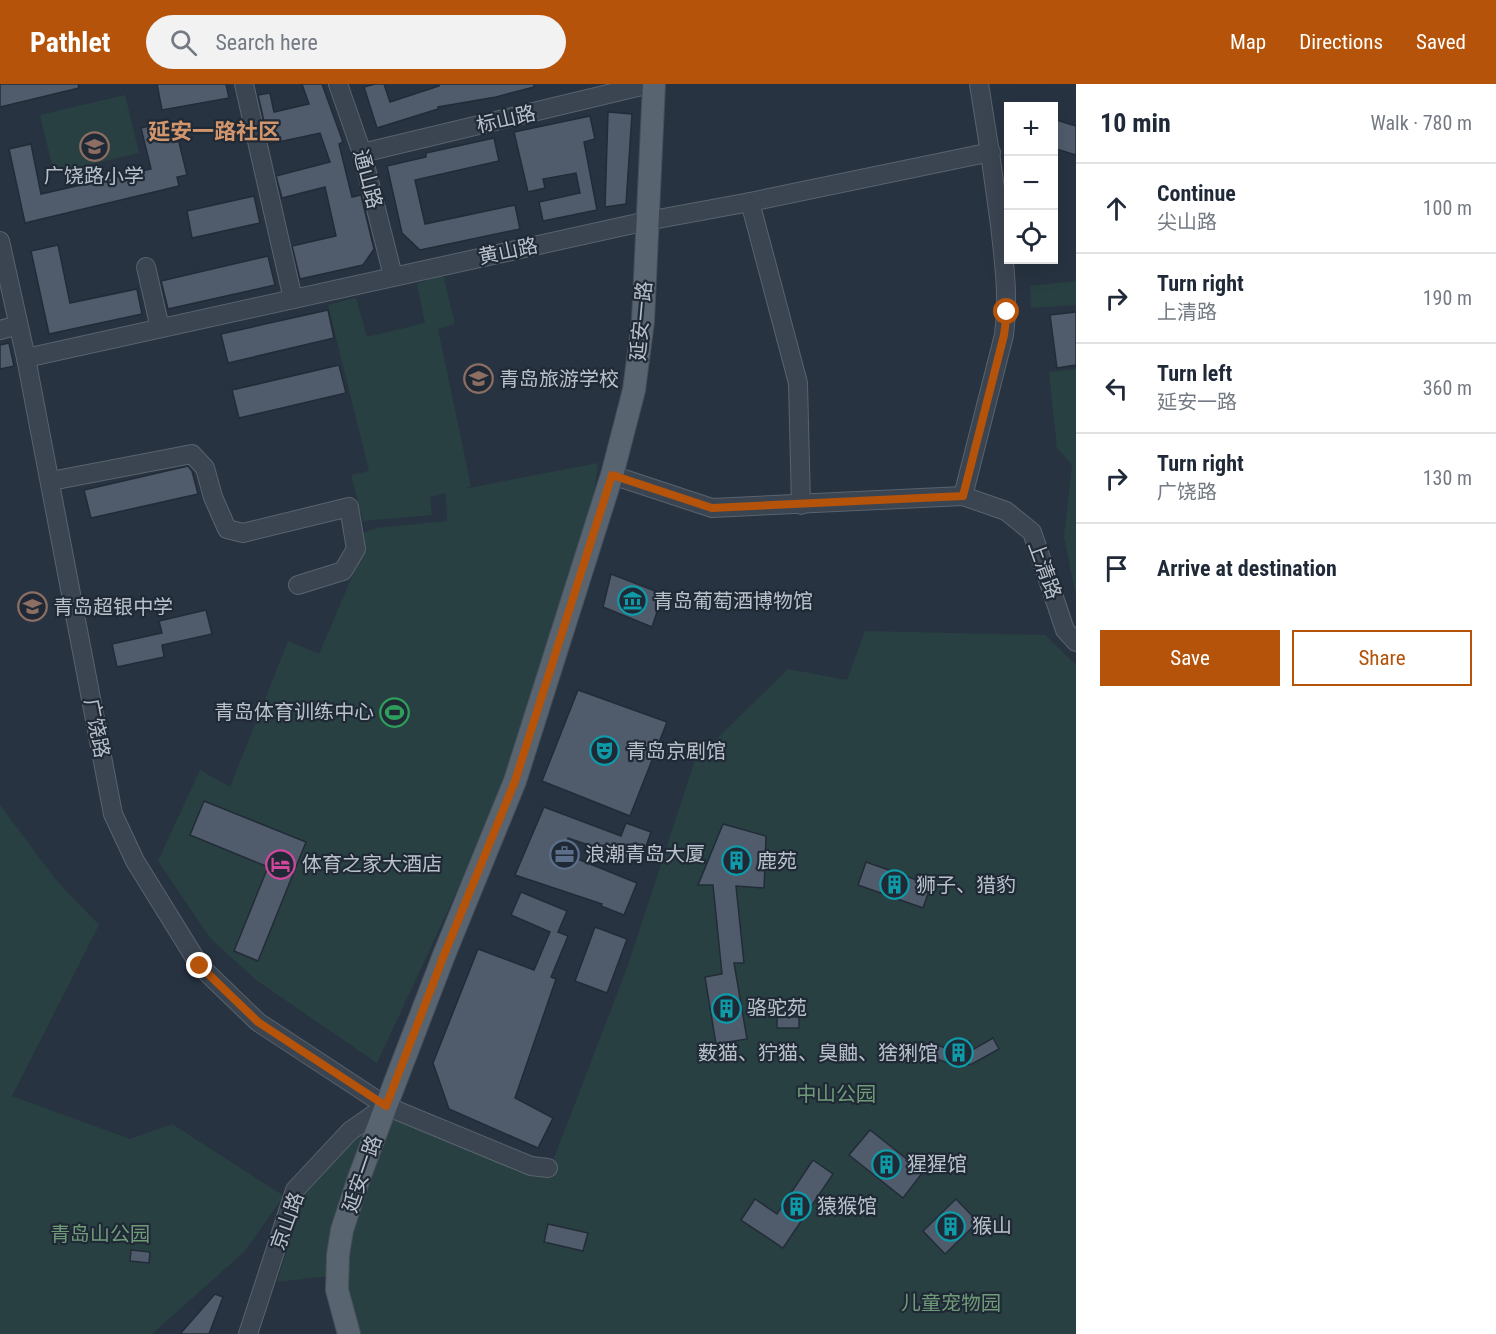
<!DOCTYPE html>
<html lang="en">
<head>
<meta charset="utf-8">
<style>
	:root { --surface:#fff; --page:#f2f2f3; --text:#1f2937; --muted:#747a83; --line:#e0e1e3; --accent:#b45309 }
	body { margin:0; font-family:"Roboto Condensed","Noto Sans SC",sans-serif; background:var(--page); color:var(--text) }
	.controls { position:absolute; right:18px; top:18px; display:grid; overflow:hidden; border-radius:0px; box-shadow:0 6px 24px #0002 }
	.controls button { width:54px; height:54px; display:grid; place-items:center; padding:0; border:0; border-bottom:2px solid var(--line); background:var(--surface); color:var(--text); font:30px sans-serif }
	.stop { position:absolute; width:18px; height:18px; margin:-14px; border:4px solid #b45309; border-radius:50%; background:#fff }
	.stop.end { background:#b45309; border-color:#fff; box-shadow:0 2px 6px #0008 }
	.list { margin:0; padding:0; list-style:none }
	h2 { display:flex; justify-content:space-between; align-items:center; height:78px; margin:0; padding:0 24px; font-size:26px }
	h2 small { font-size:20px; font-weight:400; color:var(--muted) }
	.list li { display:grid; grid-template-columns:39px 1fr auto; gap:18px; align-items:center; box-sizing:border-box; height:90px; padding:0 24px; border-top:2px solid var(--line) }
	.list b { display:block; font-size:22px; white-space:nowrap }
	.list p { margin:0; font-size:20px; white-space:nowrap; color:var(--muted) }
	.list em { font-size:20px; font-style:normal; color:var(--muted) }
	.actions { display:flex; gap:12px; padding:18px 24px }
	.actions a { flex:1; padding:14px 0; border:2px solid var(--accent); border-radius:0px; text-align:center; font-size:21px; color:var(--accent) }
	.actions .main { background:var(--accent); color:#fff }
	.icon { flex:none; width:33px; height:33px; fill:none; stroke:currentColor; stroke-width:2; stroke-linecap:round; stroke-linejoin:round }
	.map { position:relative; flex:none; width:1076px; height:1250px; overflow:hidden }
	header { display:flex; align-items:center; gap:36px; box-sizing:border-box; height:84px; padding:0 30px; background:var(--accent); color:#fff }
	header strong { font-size:28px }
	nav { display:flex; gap:33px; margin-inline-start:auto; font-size:21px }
	.search { width:420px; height:54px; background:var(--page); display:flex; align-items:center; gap:15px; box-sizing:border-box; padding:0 21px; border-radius:33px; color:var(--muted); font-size:22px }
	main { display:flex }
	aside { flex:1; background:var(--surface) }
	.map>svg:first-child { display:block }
	.green { fill:#294042 }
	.building { fill:#505c6c; stroke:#222c38; stroke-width:1.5 }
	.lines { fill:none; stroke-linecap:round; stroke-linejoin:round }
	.minor-casing { stroke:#59636e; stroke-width:20 }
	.major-casing { stroke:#454e5a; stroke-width:24 }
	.minor { stroke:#3b4551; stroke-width:18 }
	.major { stroke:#596471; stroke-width:22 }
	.route { stroke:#b45309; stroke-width:8 }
	.labels { text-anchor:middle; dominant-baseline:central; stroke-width:4.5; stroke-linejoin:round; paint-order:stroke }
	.street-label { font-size:20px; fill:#b8c0cb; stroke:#202a36 }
	.poi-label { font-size:20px; fill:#b8c0cb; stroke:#202a36; text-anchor:start }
	.park-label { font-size:20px; fill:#709b78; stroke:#202a36 }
	.quarter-label { font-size:22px; font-weight:bold; fill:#d3956b; stroke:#202a36 }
</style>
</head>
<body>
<header>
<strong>Pathlet</strong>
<div class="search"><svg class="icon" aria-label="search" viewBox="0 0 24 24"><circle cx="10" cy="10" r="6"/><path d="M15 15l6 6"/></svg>Search here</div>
<nav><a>Map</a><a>Directions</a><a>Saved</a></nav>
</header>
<main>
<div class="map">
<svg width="1076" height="1250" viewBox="0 0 1076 1250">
	<rect width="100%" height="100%" fill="#273341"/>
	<g class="green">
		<polygon points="125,11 139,69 54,89 40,31"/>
		<polygon points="443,191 455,240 438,245 471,402 463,405 598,379 594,409 563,528 509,695 377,979 256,896 210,854 158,777 200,686 230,703 288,557 319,570 364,465 360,450 376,444 447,437 446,409 430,413 432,431 363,437 351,391 369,387 328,221 356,214 367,253 425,239 417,200"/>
		<polygon points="1076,197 1076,221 1031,224 1030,202"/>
		<polygon points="1076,285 1076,512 1064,453 1072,381 1057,364 1049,288"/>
		<polygon points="865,547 1045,551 1076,581 1076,1250 342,1250 338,1191 277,1198 305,1109 357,1050 390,1033 553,1077 628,881 695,676 788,585 847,596"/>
		<polygon points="0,721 56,796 99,841 12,1012 130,1055 172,1040 284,1112 244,1168 152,1250 0,1250"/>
	</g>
	<g class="building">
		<polygon points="0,0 78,0 79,4 0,23"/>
		<polygon points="157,0 226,0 229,14 162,26"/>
		<polygon points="302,0 322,0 343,58 339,60 352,113 361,111 374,165 363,181 300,195 292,162 336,152 325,103 282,114 276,92 330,78 320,49 269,60 258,11 270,9 274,28 309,20"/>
		<polygon points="375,0 384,0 390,18 439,2 439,0 534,0 534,3 496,13 438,23 438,25 377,44 364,3"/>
		<polygon points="608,28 632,30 626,120 605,123"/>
		<polygon points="590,32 595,55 584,58 597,126 543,137 539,118 580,109 576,89 543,95 545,104 528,108 514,48"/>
		<polygon points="1053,35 1076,42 1076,71 1053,64"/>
		<polygon points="162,39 165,53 177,50 187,91 177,93 179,102 25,139 9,65 31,60 41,110 151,85 141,44"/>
		<polygon points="494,54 499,77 415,96 425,140 515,121 520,145 420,166 402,149 387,82 426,73 426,69"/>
		<polygon points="254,112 260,139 192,154 187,127"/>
		<polygon points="58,161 70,219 137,205 142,230 49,250 31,167"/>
		<polygon points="268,172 275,201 168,225 161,197"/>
		<polygon points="328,226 334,254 228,279 221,250"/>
		<polygon points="1076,228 1076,281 1057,284 1050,231"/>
		<polygon points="9,259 14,282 0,285 0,261"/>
		<polygon points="339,281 346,309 239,334 232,306"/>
		<polygon points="188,382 192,387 198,410 91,434 84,406"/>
		<polygon points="611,490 663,510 652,543 603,523"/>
		<polygon points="206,526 212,550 162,561 164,573 117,583 112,560 162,549 159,537"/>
		<polygon points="578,606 667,638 630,732 542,697"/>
		<polygon points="204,717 306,758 258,877 234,867 268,783 190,751"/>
		<polygon points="544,723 621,752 626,739 651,748 640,779 568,754 563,769 637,799 624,831 601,822 602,820 515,791"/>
		<polygon points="723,740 766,752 764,804 736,802 744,879 734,879 747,955 716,960 705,893 722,890 713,801 698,801"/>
		<polygon points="866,778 931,801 923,824 858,801"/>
		<polygon points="521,808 567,827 558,848 568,852 551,893 556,895 515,1014 553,1034 538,1064 449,1025 433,979 478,865 534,886 550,848 511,831"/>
		<polygon points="595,843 627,855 607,909 575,897"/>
		<rect x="777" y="933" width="22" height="11"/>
		<polygon points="993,954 999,965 972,980 956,982 926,971 930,959 955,967 954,959 970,957 972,966"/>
		<polygon points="870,1046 923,1088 903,1114 849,1071"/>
		<polygon points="813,1076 833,1090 783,1164 741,1136 755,1115 777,1130"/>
		<polygon points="956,1115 978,1138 945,1170 923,1147"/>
		<polygon points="548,1140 588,1149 583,1167 544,1158"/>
		<polygon points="131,1166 150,1168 149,1179 130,1177"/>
		<polygon points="215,1210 223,1213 209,1250 180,1250"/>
	</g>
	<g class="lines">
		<defs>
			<g id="minor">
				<polyline points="244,0 293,215"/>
				<polyline points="338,0 362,69 393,192"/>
				<polyline points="362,69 650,0"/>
				<polyline points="750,118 798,299 801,421"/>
				<polyline points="0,157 26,274 113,730 135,777 200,882 258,938 386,1022 531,1082 548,1084"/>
				<polyline points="146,183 160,244"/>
				<polyline points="0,246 18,241"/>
				<polyline points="26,274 647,137 750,118 991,68"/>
				<polyline points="612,391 712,424 963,412 1006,427 1032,448 1065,546 1076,558"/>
				<polyline points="51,397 192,370 205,384 213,413 227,445 243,449 349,423 356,465 343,487 298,501"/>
				<path d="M963 412 1004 251C1009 213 1004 178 1000 141 994 94 987 47 979 0"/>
				<polyline points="248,1250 295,1106 350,1047 386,1022"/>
			</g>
			<polyline id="major" points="349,1250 337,1206 338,1171 342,1146 359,1094 386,1022 444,871 515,697 612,391 634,306 643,237 654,0"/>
		</defs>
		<use href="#minor" class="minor-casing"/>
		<use href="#major" class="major-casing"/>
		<use href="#minor" class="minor"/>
		<use href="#major" class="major"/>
	</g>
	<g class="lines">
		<polyline class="route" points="200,882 258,938 386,1022 444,871 515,697 612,391 712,424 963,412 1004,251 1007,228"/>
	</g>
	<defs>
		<symbol id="school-ring" viewBox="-11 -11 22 22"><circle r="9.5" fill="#202a36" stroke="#8d6e63" stroke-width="1.5"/><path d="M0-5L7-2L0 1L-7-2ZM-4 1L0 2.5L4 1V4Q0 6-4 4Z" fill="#8d6e63"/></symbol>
		<symbol id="museum-ring" viewBox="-11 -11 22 22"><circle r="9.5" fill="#202a36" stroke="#0f9aa8" stroke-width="1.5"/><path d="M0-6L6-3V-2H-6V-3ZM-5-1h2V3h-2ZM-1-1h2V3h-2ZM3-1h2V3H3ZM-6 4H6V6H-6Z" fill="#0f9aa8"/></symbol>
		<symbol id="stadium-ring" viewBox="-11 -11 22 22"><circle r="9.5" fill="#202a36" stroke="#2e9e5b" stroke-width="1.5"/><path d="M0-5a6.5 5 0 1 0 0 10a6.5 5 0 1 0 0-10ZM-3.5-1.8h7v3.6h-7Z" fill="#2e9e5b"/></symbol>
		<symbol id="theatre-ring" viewBox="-11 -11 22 22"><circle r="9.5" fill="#202a36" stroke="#0f9aa8" stroke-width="1.5"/><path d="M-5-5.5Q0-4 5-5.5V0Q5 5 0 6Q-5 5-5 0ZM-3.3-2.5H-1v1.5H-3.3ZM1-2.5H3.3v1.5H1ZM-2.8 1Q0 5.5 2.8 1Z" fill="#0f9aa8"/></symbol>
		<symbol id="office-ring" viewBox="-11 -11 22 22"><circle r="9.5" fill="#202a36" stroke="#5c6f8a" stroke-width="1.5"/><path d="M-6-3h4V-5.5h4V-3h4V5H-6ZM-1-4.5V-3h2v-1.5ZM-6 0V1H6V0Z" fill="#5c6f8a"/></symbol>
		<symbol id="building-ring" viewBox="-11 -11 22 22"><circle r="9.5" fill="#202a36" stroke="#0f9aa8" stroke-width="1.5"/><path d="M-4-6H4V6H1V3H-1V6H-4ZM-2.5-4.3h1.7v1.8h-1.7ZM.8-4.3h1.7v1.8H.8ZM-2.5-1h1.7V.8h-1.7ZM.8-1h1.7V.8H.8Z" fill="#0f9aa8"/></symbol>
		<symbol id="hotel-ring" viewBox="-11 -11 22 22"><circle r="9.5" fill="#202a36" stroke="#d1479c" stroke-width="1.5"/><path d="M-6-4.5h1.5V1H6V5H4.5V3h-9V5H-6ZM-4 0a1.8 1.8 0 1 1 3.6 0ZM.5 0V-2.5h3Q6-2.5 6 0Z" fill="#d1479c"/></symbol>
	</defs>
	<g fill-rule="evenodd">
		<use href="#school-ring" x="78" y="46" width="33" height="33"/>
		<use href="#school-ring" x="462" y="278" width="33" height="33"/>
		<use href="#museum-ring" x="616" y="500" width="33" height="33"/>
		<use href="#school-ring" x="16" y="506" width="33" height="33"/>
		<use href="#stadium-ring" x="378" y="612" width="33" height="33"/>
		<use href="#theatre-ring" x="588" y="650" width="33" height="33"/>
		<use href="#office-ring" x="548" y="754" width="33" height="33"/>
		<use href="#building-ring" x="720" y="760" width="33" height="33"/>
		<use href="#hotel-ring" x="264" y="764" width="33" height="33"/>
		<use href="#building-ring" x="878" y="784" width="33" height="33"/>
		<use href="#building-ring" x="710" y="908" width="33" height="33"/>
		<use href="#building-ring" x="942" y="952" width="33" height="33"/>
		<use href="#building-ring" x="870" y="1064" width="33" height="33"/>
		<use href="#building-ring" x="780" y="1106" width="33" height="33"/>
		<use href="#building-ring" x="934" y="1126" width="33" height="33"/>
	</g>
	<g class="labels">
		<g class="street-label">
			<text transform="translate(506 35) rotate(-13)">标山路</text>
			<text transform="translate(368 95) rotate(75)">通山路</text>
			<text transform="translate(508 167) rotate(-12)">黄山路</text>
			<text transform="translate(641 237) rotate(-85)">延安一路</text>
			<text transform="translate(1045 486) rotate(70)">上清路</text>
			<text transform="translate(97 644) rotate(79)">广饶路</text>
			<text transform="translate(362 1090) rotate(-71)">延安一路</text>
			<text transform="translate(287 1137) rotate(-70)">京山路</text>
		</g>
		<g class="poi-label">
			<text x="94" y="92" text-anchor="middle">广饶路小学</text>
			<text x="499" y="295">青岛旅游学校</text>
			<text x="653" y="517">青岛葡萄酒博物馆</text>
			<text x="53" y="523">青岛超银中学</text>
			<text x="374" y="628" text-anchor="end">青岛体育训练中心</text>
			<text x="626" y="667">青岛京剧馆</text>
			<text x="585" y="770">浪潮青岛大厦</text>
			<text x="757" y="777">鹿苑</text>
			<text x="302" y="780">体育之家大酒店</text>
			<text x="916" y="801">狮子、猎豹</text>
			<text x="747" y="924">骆驼苑</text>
			<text x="938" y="969" text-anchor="end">薮猫、狞猫、臭鼬、猞猁馆</text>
			<text x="907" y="1080">猩猩馆</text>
			<text x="817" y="1122">猿猴馆</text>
			<text x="972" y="1142">猴山</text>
		</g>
		<g class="park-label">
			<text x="836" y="1010">中山公园</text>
			<text x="100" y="1150">青岛山公园</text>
			<text x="951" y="1219">儿童宠物园</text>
		</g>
		<g class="quarter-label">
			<text x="214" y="47">延安一路社区</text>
		</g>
	</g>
</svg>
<div class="controls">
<button>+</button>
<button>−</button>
<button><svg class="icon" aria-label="locate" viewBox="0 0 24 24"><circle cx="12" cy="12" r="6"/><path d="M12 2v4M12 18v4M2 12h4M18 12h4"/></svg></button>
</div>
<div class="stop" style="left:1007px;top:228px"></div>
<div class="stop end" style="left:200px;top:882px"></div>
</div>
<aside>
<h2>10 min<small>Walk · 780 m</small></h2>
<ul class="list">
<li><svg class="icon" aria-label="ahead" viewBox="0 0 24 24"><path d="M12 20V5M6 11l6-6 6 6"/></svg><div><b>Continue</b><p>尖山路</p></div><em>100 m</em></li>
<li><svg class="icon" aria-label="right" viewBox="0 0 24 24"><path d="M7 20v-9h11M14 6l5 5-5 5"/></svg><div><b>Turn right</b><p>上清路</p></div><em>190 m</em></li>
<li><svg class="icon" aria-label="left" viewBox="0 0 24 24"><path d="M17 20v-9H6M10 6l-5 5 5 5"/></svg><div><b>Turn left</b><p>延安一路</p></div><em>360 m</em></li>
<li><svg class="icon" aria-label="right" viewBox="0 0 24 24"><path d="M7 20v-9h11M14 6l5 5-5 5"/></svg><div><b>Turn right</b><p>广饶路</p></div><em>130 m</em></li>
<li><svg class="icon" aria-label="arrive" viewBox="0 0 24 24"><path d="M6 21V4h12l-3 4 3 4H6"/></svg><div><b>Arrive at destination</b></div></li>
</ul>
<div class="actions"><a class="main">Save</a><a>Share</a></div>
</aside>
</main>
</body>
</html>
